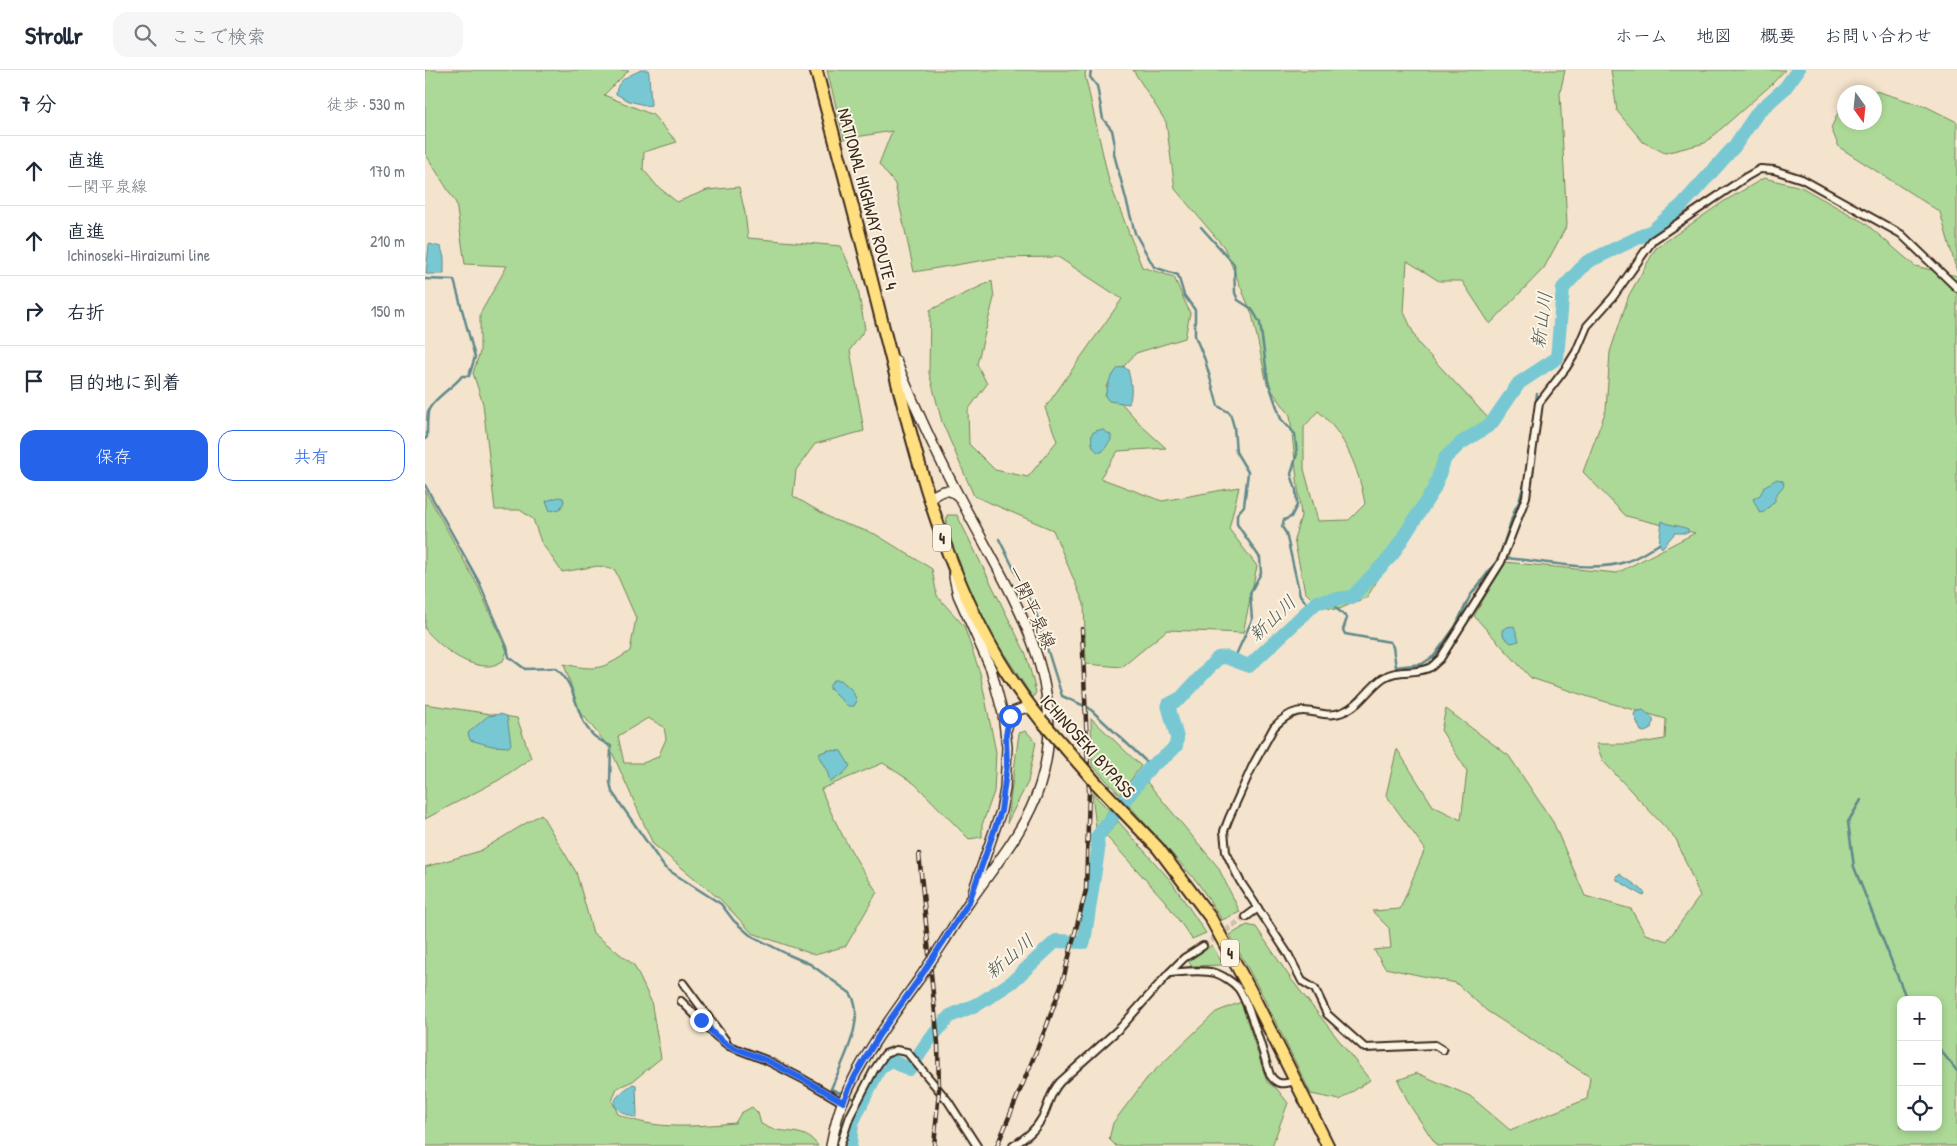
<!DOCTYPE html>
<html lang="ja">
<head>
<meta charset="utf-8">
<style>
	:root { --surface:#fff; --page:#f6f6f7; --text:#1f2937; --muted:#747a83; --line:#e0e1e3; --accent:#2563eb }
	body { margin:0; font-family:"Patrick Hand","Klee One",sans-serif; background:var(--page); color:var(--text) }
	.controls { position:absolute; right:15px; bottom:15px; display:grid; overflow:hidden; border-radius:10px; box-shadow:0 2px 8px #0003 }
	.controls button { width:45px; height:45px; display:grid; place-items:center; padding:0; border:0; border-bottom:1px solid var(--line); background:var(--surface); color:var(--text); font:25px sans-serif }
	.compass { position:absolute; left:1412px; top:15px; width:45px; height:45px; border-radius:50%; background:var(--surface); box-shadow:0 2px 8px #0003; rotate:165deg }
	.stop { position:absolute; width:15px; height:15px; margin:-11px; border:4px solid #2563eb; border-radius:50%; background:#fff }
	.stop.end { background:#2563eb; border-color:#fff; box-shadow:0 1px 5px #0008 }
	.list { margin:0; padding:0; list-style:none }
	h2 { display:flex; justify-content:space-between; align-items:center; height:65px; margin:0; padding:0 20px; font-size:21px }
	h2 small { font-size:16px; font-weight:400; color:var(--muted) }
	.list li { display:grid; grid-template-columns:32px 1fr auto; gap:15px; align-items:center; box-sizing:border-box; height:70px; padding:0 20px; border-top:1px solid var(--line) }
	.list b { display:block; font-size:19px; white-space:nowrap }
	.list p { margin:0; font-size:16px; white-space:nowrap; color:var(--muted) }
	.list em { font-size:16px; font-style:normal; color:var(--muted) }
	.actions { display:flex; gap:10px; padding:15px 20px }
	.actions a { flex:1; padding:11px 0; border:1px solid var(--accent); border-radius:15px; text-align:center; font-size:18px; color:var(--accent) }
	.actions .main { background:var(--accent); color:#fff }
	.icon { flex:none; width:28px; height:28px; fill:none; stroke:currentColor; stroke-width:2; stroke-linecap:round; stroke-linejoin:round }
	.map { position:relative; flex:none; width:1532px; height:1076px; overflow:hidden }
	header { display:flex; align-items:center; gap:30px; box-sizing:border-box; height:70px; padding:0 25px; background:var(--surface); border-bottom:1px solid var(--line) }
	header strong { font-size:24px }
	nav { display:flex; gap:28px; margin-inline-start:auto; font-size:18px }
	.search { width:350px; height:45px; background:var(--page); display:flex; align-items:center; gap:12px; box-sizing:border-box; padding:0 18px; border-radius:15px; color:var(--muted); font-size:19px }
	main { display:flex }
	aside { flex:1; background:var(--surface) }
	.map>svg:first-child { display:block }
	.green { fill:#acd997; stroke:#74825a; fill-rule:evenodd }
	.water { fill:#78c8d3; stroke:#60898b }
	.lines { fill:none; stroke-linecap:round; stroke-linejoin:round }
	.stream { stroke:#60898b; stroke-width:2.5 }
	.river { stroke:#78c8d3; stroke-width:14 }
	.street-tunnel { stroke:#d0bfaa; stroke-width:6; stroke-dasharray:6 3; stroke-linecap:butt }
	.street-casing { stroke:#3b2a1e; stroke-width:10 }
	.secondary-casing { stroke:#3b2a1e; stroke-width:12 }
	.highway-casing { stroke:#3b2a1e; stroke-width:15 }
	.street { stroke:#fcf5e5; stroke-width:6 }
	.secondary { stroke:#fcf5e5; stroke-width:9 }
	.highway { stroke:#ffdf80; stroke-width:11 }
	.rail-casing { stroke:#3b2a1e; stroke-width:4.5 }
	.rail { stroke:#fcf5e5; stroke-width:2.5; stroke-dasharray:8; stroke-linecap:butt }
	.secondary-bridge-casing { stroke:#3b2a1e; stroke-width:12; stroke-linecap:butt }
	.highway-bridge-casing { stroke:#3b2a1e; stroke-width:15; stroke-linecap:butt }
	.secondary-bridge { stroke:#fcf5e5; stroke-width:9 }
	.highway-bridge { stroke:#ffdf80; stroke-width:11 }
	.route { stroke:#2563eb; stroke-width:6 }
	.labels { text-anchor:middle; dominant-baseline:central; stroke-width:4; stroke-linejoin:round; paint-order:stroke }
	.shield { fill:#fcf5e5; stroke:#75675a; stroke-width:1 }
	.shield-label { font-size:16px; font-weight:bold; fill:#3b2a1e }
	.street-label { font-size:18px; fill:#3b2a1e; stroke:#fcf5e5 }
	.water-label { font-size:19px; font-style:italic; fill:#4d5954; stroke:#fcf5e5 }
</style>
</head>
<body>
<header>
<strong>Strollr</strong>
<div class="search"><svg class="icon" aria-label="search" viewBox="0 0 24 24"><circle cx="10" cy="10" r="6"/><path d="M15 15l6 6"/></svg>ここで検索</div>
<nav><a>ホーム</a><a>地図</a><a>概要</a><a>お問い合わせ</a></nav>
</header>
<main>
<aside>
<h2>7 分<small>徒歩 · 530 m</small></h2>
<ul class="list">
<li><svg class="icon" aria-label="ahead" viewBox="0 0 24 24"><path d="M12 20V5M6 11l6-6 6 6"/></svg><div><b>直進</b><p>一関平泉線</p></div><em>170 m</em></li>
<li><svg class="icon" aria-label="ahead" viewBox="0 0 24 24"><path d="M12 20V5M6 11l6-6 6 6"/></svg><div><b>直進</b><p>Ichinoseki-Hiraizumi line</p></div><em>210 m</em></li>
<li><svg class="icon" aria-label="right" viewBox="0 0 24 24"><path d="M7 20v-9h11M14 6l5 5-5 5"/></svg><div><b>右折</b></div><em>150 m</em></li>
<li><svg class="icon" aria-label="arrive" viewBox="0 0 24 24"><path d="M6 21V4h12l-3 4 3 4H6"/></svg><div><b>目的地に到着</b></div></li>
</ul>
<div class="actions"><a class="main">保存</a><a>共有</a></div>
</aside>
<div class="map">
<svg width="1532" height="1076" viewBox="0 0 1532 1076">
	<rect width="100%" height="100%" fill="#f5e4cd"/>
	<filter id="ink" filterUnits="userSpaceOnUse"><feTurbulence type="fractalNoise" baseFrequency=".02" numOctaves="2"/><feDisplacementMap in="SourceGraphic" scale="10" xChannelSelector="R" yChannelSelector="G"/><feConvolveMatrix kernelMatrix="1 2 1 2 8 2 1 2 1" color-interpolation-filters="sRGB"/></filter>
	<g filter="url(#ink)">
		<g class="green">
			<path d="M0 0H204L179 25 228 45 252 72 219 82 218 99 232 116 252 132 282 120 314 117 320 143 323 168 416 176 432 214 440 259 425 280 439 361 390 374 371 400 368 426 409 450 450 464 507 499 512 526 539 556 555 603 571 682 569 722 557 755V767L544 769 490 714 458 693 396 719C411 757 430 789 452 822L421 876 390 885 327 863 297 831 228 774 186 680 154 640 139 594C171 601 177 600 205 581L211 548 190 500 173 496 137 502 116 472 108 449 95 440H70L58 334 48 303 55 282V244L82 196 40 194 31 133 0 83ZM223 648 239 657 241 669 233 687 218 693H199L193 666Z"/>
			<polygon points="402,0 661,0 660,5 684,111 717,197 749,207 765,243 760,268 711,283 681,316 718,357 741,378 693,381 675,408 737,431 814,417 804,459 832,496 818,563 742,560 697,597 661,594 659,534 628,460 549,426 517,352 504,303 505,240 567,211 569,228 552,294 562,314 543,340 544,374 570,400 603,407 632,371 620,338 697,229 633,187 572,188 489,202 470,114 454,94 467,61 419,69"/>
			<path d="M708 0H1140L1135 23 1142 155 1119 198 1065 254 1037 211H1014L982 191 979 242 993 273 1065 350 1024 378 1011 419 966 481 955 506 942 527 912 540 894 536 880 522 869 469 876 446 865 345 842 314 827 244 799 177 750 119 741 52ZM893 341C920 364 934 399 940 434L924 450 893 451 879 399V357Z"/>
			<polygon points="1186,0 1360,0 1346,15 1280,73 1240,83 1218,72 1192,41"/>
			<polygon points="1424,20 1451,21 1502,37 1532,52 1532,202 1515,142 1414,77 1406,58 1419,30 1420,52 1450,52 1450,22 1423,22"/>
			<path d="M1339 108 1376 117 1440 153 1490 196 1532 206V1076H1012L984 1034 973 1010 992 1003 1045 1026 1085 1060 1162 1029 1165 1007 1062 941 1031 913 960 898 949 880 966 878 964 858 947 841 975 839 1000 779 961 725 972 679 1008 736 1036 750 1042 701 1016 660 1021 639 1084 686 1128 752 1160 826 1206 839 1220 864 1242 871 1275 826 1251 769 1178 691 1171 674H1209L1240 669 1241 649 1164 627 1106 608 1049 546 1079 492 1192 503 1270 463 1201 446 1158 402 1181 340 1185 282 1204 225 1231 178 1298 132ZM1476 930H1513V1057H1476Z"/>
			<path d="M0 420 53 516 82 581 78 591C74 593 68 596 64 596 39 597 15 576 0 559Z"/>
			<polygon points="522,445 532,445 601,584 611,622 608,628 567,565 536,501 521,458"/>
			<polygon points="0,634 92,648 106,688 74,710 0,749"/>
			<polygon points="666,648 716,696 695,725 667,695"/>
			<polygon points="601,661 611,672 603,712 582,753 594,663"/>
			<polygon points="722,712 793,797 815,842 797,850 773,813 702,733"/>
			<polygon points="667,723 684,740 671,758"/>
			<path d="M116 744 151 802 168 863 209 895 226 931 236 988 208 1011 192 1018 187 1031 193 1044C227 1061 274 1056 310 1053L316 1043 327 1037 333 1043 336 1054C339 1055 343 1058 347 1059 363 1063 382 1059 393 1076H0V797L55 781Z"/>
			<polygon points="693,751 746,811 781,863 767,869 740,831 681,766"/>
			<polygon points="822,855 831,857 866,909 945,1010 915,1030 886,1024 838,926 805,865"/>
			<polygon points="787,875 798,895 766,896 764,891"/>
			<polygon points="816,932 842,1012 852,1019 863,1033 847,1076 691,1076 684,1069 688,1053 722,1008 791,942"/>
		</g>
		<g class="water">
			<path d="M216 0H223L224 4 226 35 223 36 204 31 191 24C192 9 204 6 216 0Z"/>
			<polygon points="4,174 16,177 19,188 19,204 1,204"/>
			<path d="M699 297 703 300C706 312 708 322 704 334L684 331 680 326 685 309 693 298Z"/>
			<path d="M673 360H678L686 365V370L677 382H673C666 377 666 371 667 363Z"/>
			<polygon points="1352,409 1358,411 1359,415 1350,426 1350,431 1339,442 1335,443 1328,429 1335,425 1340,416"/>
			<polygon points="134,427 138,428 139,432 135,439 125,441 121,431"/>
			<path d="M1237 451C1246 456 1254 455 1263 459V463H1250L1237 478 1234 474Z"/>
			<polygon points="1089,556 1094,571 1086,573 1079,567 1077,560 1082,557"/>
			<polygon points="409,610 416,610 427,620 432,631 429,636 423,636 405,619 405,615"/>
			<path d="M1218 640 1228 648C1229 656 1227 660 1219 662L1216 661 1209 645 1210 642Z"/>
			<polygon points="75,644 82,646 86,674 84,677 67,676 45,670 43,663 63,646"/>
			<polygon points="404,680 416,681 425,696 418,704 405,712 402,701 394,687 395,683"/>
			<polygon points="1195,804 1216,819 1220,824 1218,826 1192,810 1191,806"/>
			<path d="M208 1014 211 1015 212 1045 211 1048C182 1038 184 1030 208 1014Z"/>
		</g>
		<g class="lines">
			<g class="stream">
				<polyline points="666,0 665,7 672,16 678,49 687,60 689,70 689,84 710,163 729,197 753,205 759,225 770,240 770,266 780,290 793,336 805,343 809,357 811,382 823,402 819,436 812,444 812,454 835,488 836,503 825,523 827,550 809,589"/>
				<polyline points="776,157 809,194 810,223 813,230 827,239 835,253 843,311 856,349 870,364 872,384 866,404 871,420 872,435 866,447 859,450 857,457 861,463 875,525 885,538"/>
				<path d="M0 209 29 210 50 287 44 306H37C29 317 6 330 3 342 2 350 2 359 2 367L0 369"/>
				<polyline points="1103,389 1112,324"/>
				<path d="M0 415 54 512 82 577 84 587 100 599 130 598C152 613 149 644 166 663 171 669 180 673 186 676L185 712 187 722 240 798 296 834 309 851 325 865 364 885 385 894 425 923C443 947 416 994 406 1019L418 1024"/>
				<polyline points="574,469 611,543 637,626 664,638 726,696"/>
				<path d="M1078 488C1115 490 1169 504 1203 491 1214 487 1224 480 1234 474"/>
				<polyline points="907,529 910,537 922,548 918,560 920,564 965,572 968,577 971,597 997,594 1009,586 1030,557 1045,526 1074,488 1090,439 1094,432 1101,407"/>
				<polyline points="1436,730 1423,752 1429,797 1482,930"/>
				<polyline points="1513,977 1532,1001"/>
				<polyline points="423,1026 437,1032"/>
			</g>
			<polyline class="river" points="425,1076 427,1053 437,1032 455,997 467,991 484,999 504,970 525,946 555,933 587,912 631,871 659,872 673,781 672,767 726,696 742,685 751,676 752,668 743,635 756,628 793,588 801,587 824,596 892,532 927,527 967,485 1009,419 1020,388 1036,373 1066,354 1094,313 1132,288 1138,218 1162,192 1227,161 1257,135 1309,77 1333,42 1360,18 1373,0"/>
			<polyline class="street-tunnel" points="778,876 821,847"/>
			<defs>
				<g id="street">
					<polyline points="821,847 833,838"/>
					<polyline points="744,903 759,888 778,876"/>
					<polyline points="258,913 301,971"/>
					<polyline points="256,931 291,966 304,976 341,990 378,1009 417,1032"/>
					<path d="M1018 980 1010 975 940 978 902 944 890 919 877 911 863 884 815 811 801 782 799 761 804 748 828 695 849 657C881 624 891 654 920 641 936 634 944 618 958 608 972 598 992 605 1006 597 1009 595 1012 591 1015 589L1076 492 1101 427 1114 333 1141 298 1151 282 1162 256 1188 227 1228 170 1321 107 1335 99 1349 100 1377 109 1476 164 1532 218"/>
					<polyline points="415,1076 425,1046 449,1000 460,984 471,980 482,982 523,1031 552,1076"/>
					<path d="M588 1076C600 1068 610 1061 617 1048 624 1035 624 1024 635 1012L696 957 744 903C758 902 776 899 790 903 797 905 808 912 813 918 825 934 838 984 845 1005 852 1016 859 1014 870 1011"/>
				</g>
				<g id="secondary">
					<path d="M471 291C491 339 512 386 537 432 583 520 648 611 615 715 602 758 570 795 545 831 536 844 528 857 520 870"/>
					<path d="M505 430C514 420 524 417 534 427"/>
					<polyline points="529,507 533,525 566,599 578,644 582,677 580,719 576,741 548,822"/>
					<polyline points="582,658 583,651 588,642 599,638 606,639"/>
					<path d="M406 1076C409 1061 412 1045 418 1031 437 986 466 948 494 909"/>
				</g>
				<g id="highway">
					<path d="M391 0C415 88 438 175 460 264 495 399 525 539 616 650"/>
					<polyline points="671,713 733,778 785,847 825,920 903,1076"/>
				</g>
			</defs>
			<use href="#street" class="street-casing"/>
			<use href="#secondary" class="secondary-casing"/>
			<use href="#highway" class="highway-casing"/>
			<use href="#street" class="street"/>
			<use href="#secondary" class="secondary"/>
			<use href="#highway" class="highway"/>
			<defs>
				<g id="rail">
					<polyline points="494,784 513,973 514,1020 509,1076"/>
					<polyline points="572,1076 622,955 638,910 661,820 664,721 657,559"/>
				</g>
			</defs>
			<use href="#rail" class="rail-casing"/>
			<use href="#rail" class="rail"/>
			<defs>
				<polyline id="secondary-bridge" points="494,909 520,870"/>
				<polyline id="highway-bridge" points="616,650 671,713"/>
			</defs>
			<use href="#secondary-bridge" class="secondary-bridge-casing"/>
			<use href="#highway-bridge" class="highway-bridge-casing"/>
			<use href="#secondary-bridge" class="secondary-bridge"/>
			<use href="#highway-bridge" class="highway-bridge"/>
		</g>
	</g>
	<g class="lines" filter="url(#ink)">
		<polyline class="route" points="276,950 291,966 304,976 341,990 378,1009 418,1032 430,1006 454,965 494,909 544,832 576,741 582,695 581,664 585,646"/>
	</g>
	<g class="labels">
		<g class="shield">
			<rect x="508" y="454.5" width="18" height="27" rx="4"/>
			<rect x="796" y="869.5" width="18" height="27" rx="4"/>
		</g>
		<g class="shield-label">
			<text x="517" y="468">4</text>
			<text x="805" y="883">4</text>
		</g>
		<g class="street-label">
			<text transform="translate(443 129) rotate(75)">NATIONAL HIGHWAY ROUTE 4</text>
			<text transform="translate(607 537) rotate(65)">一関平泉線</text>
			<text transform="translate(663 676) rotate(48)">ICHINOSEKI BYPASS</text>
		</g>
		<g class="water-label">
			<text transform="translate(1116 250) rotate(-82)">新山川</text>
			<text transform="translate(847 548) rotate(-44)">新山川</text>
			<text transform="translate(584 886) rotate(-40)">新山川</text>
		</g>
	</g>
</svg>
<div class="controls">
<button>+</button>
<button>−</button>
<button><svg class="icon" aria-label="locate" viewBox="0 0 24 24"><circle cx="12" cy="12" r="6"/><path d="M12 2v4M12 18v4M2 12h4M18 12h4"/></svg></button>
</div>
<svg class="compass" viewBox="-18 -18 36 36"><path d="M0-13l5 13h-10z" fill="#e53935"/><path d="M0 13l5-13h-10z" fill="#747a83"/></svg>
<div class="stop" style="left:585px;top:646px"></div>
<div class="stop end" style="left:276px;top:950px"></div>
</div>
</main>
</body>
</html>
